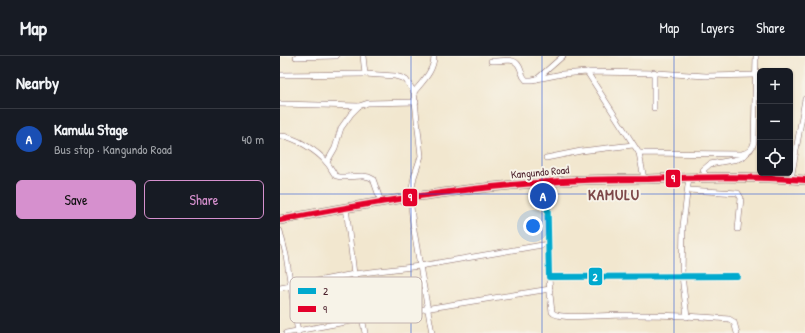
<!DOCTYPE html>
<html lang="en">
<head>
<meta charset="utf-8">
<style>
	:root { --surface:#171b24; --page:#20242c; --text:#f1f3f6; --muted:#9ea1a6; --line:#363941; --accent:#d690ce }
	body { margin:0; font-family:"Patrick Hand",sans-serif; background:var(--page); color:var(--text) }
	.controls { position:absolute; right:12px; top:12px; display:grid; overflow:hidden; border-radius:6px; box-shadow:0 1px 3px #0004 }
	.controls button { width:36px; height:36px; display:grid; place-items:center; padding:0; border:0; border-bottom:1px solid var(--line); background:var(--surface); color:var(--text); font:20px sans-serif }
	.you { position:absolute; left:253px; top:170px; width:14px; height:14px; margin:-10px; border:3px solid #fff; border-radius:50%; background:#1a73e8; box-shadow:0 0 0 6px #1a73e833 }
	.badge { display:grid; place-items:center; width:26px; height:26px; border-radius:50%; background:var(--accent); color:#fff; font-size:13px; font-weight:700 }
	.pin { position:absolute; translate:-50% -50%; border:2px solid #fff; box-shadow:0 1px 4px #0006 }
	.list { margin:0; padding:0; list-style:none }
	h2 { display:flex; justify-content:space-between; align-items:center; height:52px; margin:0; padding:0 16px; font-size:17px }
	h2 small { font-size:13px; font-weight:400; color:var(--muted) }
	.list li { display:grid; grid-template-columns:26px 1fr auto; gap:12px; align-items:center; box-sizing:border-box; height:60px; padding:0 16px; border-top:1px solid var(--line) }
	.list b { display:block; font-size:15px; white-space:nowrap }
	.list p { margin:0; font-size:13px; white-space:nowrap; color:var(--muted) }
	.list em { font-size:13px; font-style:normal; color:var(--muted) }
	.actions { display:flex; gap:8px; padding:12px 16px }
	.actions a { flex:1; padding:9px 0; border:1px solid var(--accent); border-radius:6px; text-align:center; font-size:14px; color:var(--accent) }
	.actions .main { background:var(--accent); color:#111 }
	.icon { flex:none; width:22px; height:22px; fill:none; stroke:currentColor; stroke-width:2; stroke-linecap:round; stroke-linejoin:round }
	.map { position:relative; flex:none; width:525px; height:277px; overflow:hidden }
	header { display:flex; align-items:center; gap:24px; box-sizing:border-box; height:56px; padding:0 20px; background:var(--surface); border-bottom:1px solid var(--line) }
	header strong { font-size:19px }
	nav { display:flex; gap:22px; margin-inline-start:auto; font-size:14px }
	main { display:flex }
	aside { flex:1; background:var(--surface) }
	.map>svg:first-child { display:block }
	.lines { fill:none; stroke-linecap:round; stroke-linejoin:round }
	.minor-casing { stroke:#856564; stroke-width:6 }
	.trunk-casing { stroke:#856564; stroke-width:10 }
	.minor { stroke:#fff; stroke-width:5 }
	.trunk { stroke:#fabc8b; stroke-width:8 }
	.bus-1-casing { stroke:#f7f3e8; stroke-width:9 }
	.bus-2-casing { stroke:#f7f3e8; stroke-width:9 }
	.bus-1 { stroke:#00a9ce; stroke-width:6 }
	.bus-2 { stroke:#e4002b; stroke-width:6 }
	.grid { fill:none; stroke:#1d4ed8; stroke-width:1; stroke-opacity:0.55 }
	.labels { text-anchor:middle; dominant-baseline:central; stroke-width:4; stroke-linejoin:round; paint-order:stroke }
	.street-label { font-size:11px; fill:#4a1f2b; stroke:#f7f3e8 }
	.district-label { font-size:15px; font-weight:bold; letter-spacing:1px; fill:#7d4849; stroke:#f7f3e8 }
	.key { fill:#f7f3e8; stroke:#c3b3af; stroke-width:1 }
	.key-label { font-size:11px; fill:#4a1f2b }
	.line-badge { stroke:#f7f3e8; stroke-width:1.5 }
	.badge-label { font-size:11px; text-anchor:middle; font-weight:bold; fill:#fff }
</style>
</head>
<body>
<header>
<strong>Map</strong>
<nav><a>Map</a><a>Layers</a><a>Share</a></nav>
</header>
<main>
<aside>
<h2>Nearby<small></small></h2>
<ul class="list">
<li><span class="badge" style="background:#1a4fb4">A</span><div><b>Kamulu Stage</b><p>Bus stop · Kangundo Road</p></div><em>40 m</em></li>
</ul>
<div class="actions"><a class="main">Save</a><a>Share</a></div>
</aside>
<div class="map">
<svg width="525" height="277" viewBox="0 0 525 277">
	<rect width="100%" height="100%" fill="#f7f3e8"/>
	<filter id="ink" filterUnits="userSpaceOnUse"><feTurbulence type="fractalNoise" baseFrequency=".025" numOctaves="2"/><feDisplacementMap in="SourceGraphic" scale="8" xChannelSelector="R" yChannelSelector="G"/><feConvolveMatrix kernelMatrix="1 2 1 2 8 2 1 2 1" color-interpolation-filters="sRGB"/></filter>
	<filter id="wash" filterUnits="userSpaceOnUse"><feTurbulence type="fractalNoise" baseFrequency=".012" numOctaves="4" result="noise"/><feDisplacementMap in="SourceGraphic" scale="16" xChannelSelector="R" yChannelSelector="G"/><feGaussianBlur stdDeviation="0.9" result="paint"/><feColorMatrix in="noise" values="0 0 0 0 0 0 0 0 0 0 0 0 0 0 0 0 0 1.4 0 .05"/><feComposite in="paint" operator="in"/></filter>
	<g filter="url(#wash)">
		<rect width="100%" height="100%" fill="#f2e7cf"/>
	</g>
	<g filter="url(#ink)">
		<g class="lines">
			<defs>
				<g id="minor">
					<polyline points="83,0 85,18 115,20 122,22 126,24 134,36 141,100 134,121 130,142 133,168 140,210 152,277"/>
					<polyline points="16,1 56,0"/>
					<path d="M211 5C219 6 234 0 239 10 242 15 241 19 246 24H252L282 18 307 16 377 17 426 20 476 19"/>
					<polyline points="307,16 359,97"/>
					<polyline points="0,19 85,18"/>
					<polyline points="257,23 283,0"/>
					<path d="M134 36C143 25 154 15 154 0"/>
					<polyline points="0,48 79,50"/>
					<polyline points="374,52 374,16"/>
					<path d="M0 80C14 80 39 96 47 107 51 111 52 116 56 120 68 124 82 116 93 123L101 146"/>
					<polyline points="266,102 301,95 353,89"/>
					<polyline points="47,106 55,92 61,72 71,58 79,50 88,47 136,46"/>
					<polyline points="427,122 423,114 430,108 458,103 463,101 467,97"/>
					<path d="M364 123 359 97 462 98C469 96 473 93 474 86L476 0"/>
					<polyline points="511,123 525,43"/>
					<polyline points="267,126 269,221 457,220"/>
					<polyline points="408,134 458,137 461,142 458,173"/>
					<polyline points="66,151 74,218 85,277"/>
					<polyline points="0,175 6,199 18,277"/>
					<path d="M269 221 270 238 272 256C277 263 305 260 314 260 359 258 404 259 449 263L454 266 457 277"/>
					<polyline points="0,232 74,218 140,210 268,188"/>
					<polyline points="407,261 402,220 403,170 409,121"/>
					<polyline points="6,277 82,263 270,233"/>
				</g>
				<path id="trunk" d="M0 164C89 147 178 132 269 126 302 123 335 123 368 123 420 121 473 120 525 124"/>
			</defs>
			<use href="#minor" class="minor-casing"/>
			<use href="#trunk" class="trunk-casing"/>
			<use href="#minor" class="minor"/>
			<use href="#trunk" class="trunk"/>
			<defs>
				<polyline id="bus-1" points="267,126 269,221 457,220"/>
				<path id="bus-2" d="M0 164C89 147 178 132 269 126 302 123 335 123 368 123 420 121 473 120 525 124"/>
			</defs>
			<use href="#bus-1" class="bus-1-casing"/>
			<use href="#bus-2" class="bus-2-casing"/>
			<use href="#bus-1" class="bus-1"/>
			<use href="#bus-2" class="bus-2"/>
		</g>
	</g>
	<path class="grid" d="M131 0V277M262 0V277M394 0V277M0 138H525"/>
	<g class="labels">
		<g class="street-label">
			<text transform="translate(260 116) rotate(-5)">Kangundo Road</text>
		</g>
		<g class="district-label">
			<text x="334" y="138">KAMULU</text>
		</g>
	</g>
	<rect x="10" y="221" width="132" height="46" rx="6" class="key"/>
	<rect x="18" y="232" width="18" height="6" fill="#00a9ce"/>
	<rect x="18" y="250" width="18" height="6" fill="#e4002b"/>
	<g class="key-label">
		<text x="43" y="239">2</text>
		<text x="43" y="257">9</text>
	</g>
	<g class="line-badge">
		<rect x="385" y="113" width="16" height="19" rx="4" fill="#e4002b"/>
		<rect x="122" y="132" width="16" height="19" rx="4" fill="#e4002b"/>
		<rect x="308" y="211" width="15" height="19" rx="4" fill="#00a9ce"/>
	</g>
	<g class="badge-label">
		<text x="393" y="126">9</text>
		<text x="130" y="145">9</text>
		<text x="315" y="225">2</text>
	</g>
</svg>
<div class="controls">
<button>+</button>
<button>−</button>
<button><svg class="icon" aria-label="locate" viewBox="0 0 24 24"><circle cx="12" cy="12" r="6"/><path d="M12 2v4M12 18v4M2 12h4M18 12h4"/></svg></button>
</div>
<div class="you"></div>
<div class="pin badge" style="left:263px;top:140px;background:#1a4fb4">A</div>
</div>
</main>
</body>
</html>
